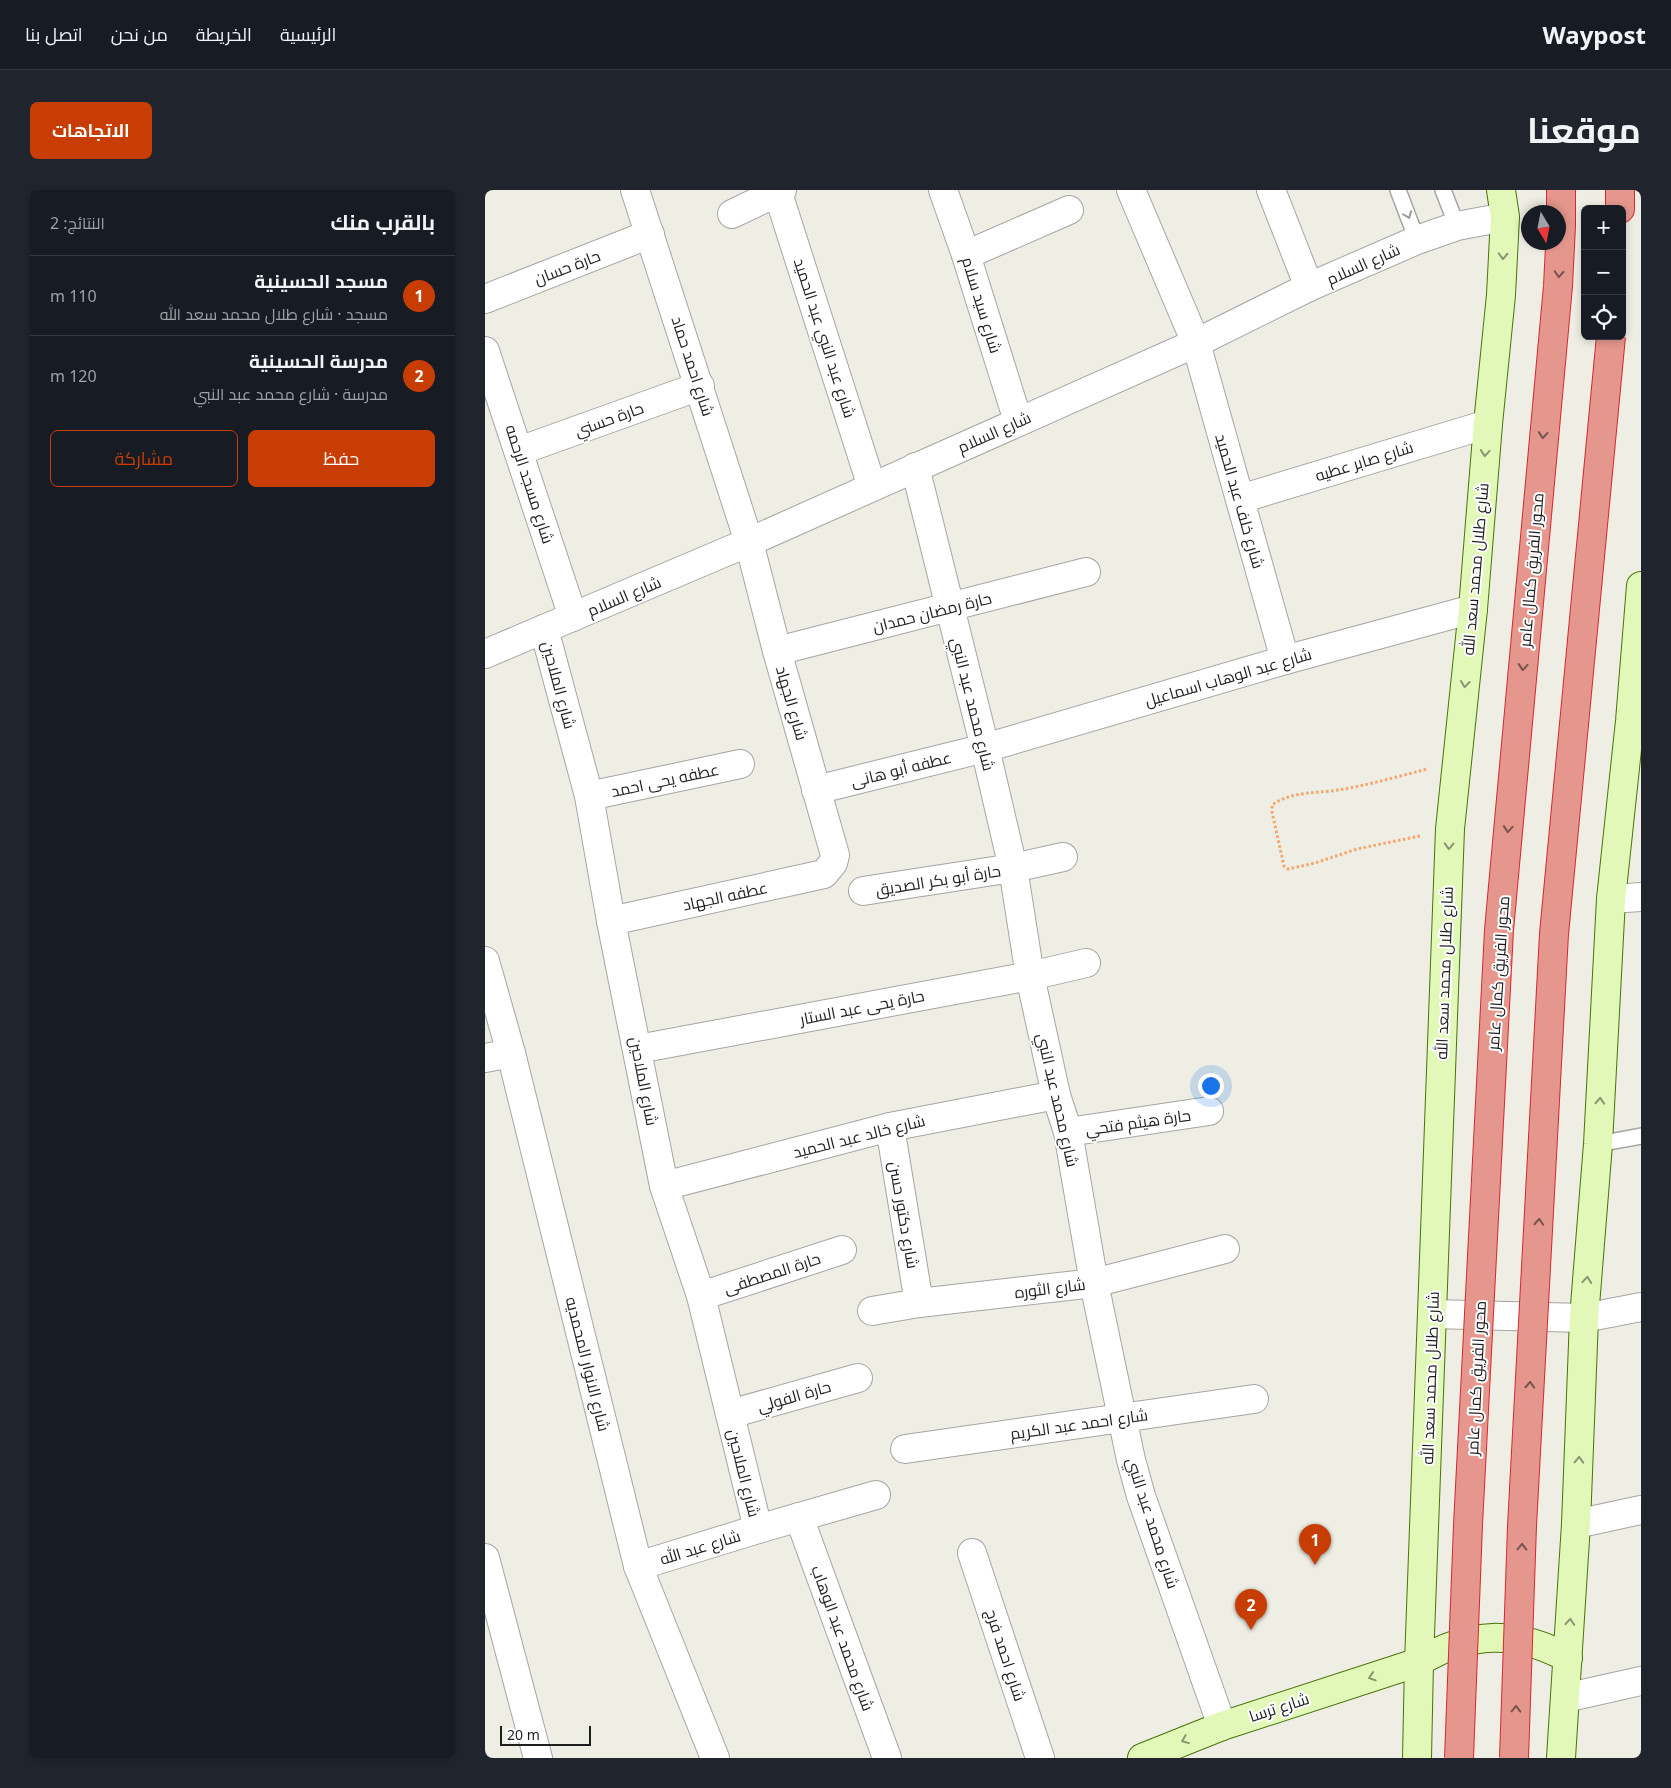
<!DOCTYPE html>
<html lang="ar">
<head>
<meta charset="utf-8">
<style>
	:root { --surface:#171b24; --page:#20242c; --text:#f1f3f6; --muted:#9ea1a6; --line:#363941; --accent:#c83d04 }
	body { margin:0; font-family:"Noto Sans",Cairo,sans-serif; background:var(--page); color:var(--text); direction:rtl }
	.controls { position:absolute; right:15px; top:15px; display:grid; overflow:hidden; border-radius:8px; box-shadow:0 2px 8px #0003 }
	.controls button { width:45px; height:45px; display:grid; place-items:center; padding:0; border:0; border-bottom:1px solid var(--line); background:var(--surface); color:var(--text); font:25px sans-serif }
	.compass { position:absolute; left:1036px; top:15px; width:45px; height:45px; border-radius:50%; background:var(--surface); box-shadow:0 2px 8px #0003; rotate:170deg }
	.scale { position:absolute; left:15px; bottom:12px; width:91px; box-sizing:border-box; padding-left:5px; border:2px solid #1e1e1e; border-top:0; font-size:14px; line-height:18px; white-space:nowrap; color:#1e1e1e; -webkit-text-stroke:4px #fff; paint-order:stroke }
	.you { position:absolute; left:725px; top:895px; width:18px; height:18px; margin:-12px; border:4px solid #fff; border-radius:50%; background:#1a73e8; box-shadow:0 0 0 8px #1a73e833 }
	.badge { display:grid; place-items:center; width:32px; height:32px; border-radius:50%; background:var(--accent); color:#fff; font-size:16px; font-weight:700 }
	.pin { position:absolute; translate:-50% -41px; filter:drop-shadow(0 1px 2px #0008) }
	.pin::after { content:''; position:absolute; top:26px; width:18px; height:15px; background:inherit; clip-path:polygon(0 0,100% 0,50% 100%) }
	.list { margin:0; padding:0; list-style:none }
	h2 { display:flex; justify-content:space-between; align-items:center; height:65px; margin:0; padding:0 20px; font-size:21px }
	h2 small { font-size:16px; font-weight:400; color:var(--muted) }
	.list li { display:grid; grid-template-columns:32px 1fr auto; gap:15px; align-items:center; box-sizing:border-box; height:80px; padding:0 20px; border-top:1px solid var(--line) }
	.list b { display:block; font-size:19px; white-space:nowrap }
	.list p { margin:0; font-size:16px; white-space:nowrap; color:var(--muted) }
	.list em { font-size:16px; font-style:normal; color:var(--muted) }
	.actions { display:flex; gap:10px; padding:15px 20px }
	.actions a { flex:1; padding:11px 0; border:1px solid var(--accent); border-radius:8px; text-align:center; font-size:18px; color:var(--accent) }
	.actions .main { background:var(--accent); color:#fff }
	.icon { flex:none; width:28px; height:28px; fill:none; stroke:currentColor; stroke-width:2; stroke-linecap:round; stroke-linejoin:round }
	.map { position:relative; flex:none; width:1156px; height:1568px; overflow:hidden; direction:ltr; border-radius:8px }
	header { display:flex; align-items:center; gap:30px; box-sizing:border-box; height:70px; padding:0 25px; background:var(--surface); border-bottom:1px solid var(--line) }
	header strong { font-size:24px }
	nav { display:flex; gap:28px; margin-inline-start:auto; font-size:18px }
	.intro { display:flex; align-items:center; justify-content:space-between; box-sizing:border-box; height:120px; padding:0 30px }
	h1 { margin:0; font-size:35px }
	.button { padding:12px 22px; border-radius:8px; background:var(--accent); color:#fff; font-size:18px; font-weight:700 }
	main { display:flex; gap:30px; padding:0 30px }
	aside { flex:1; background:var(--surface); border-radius:8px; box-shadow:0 2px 8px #0003 }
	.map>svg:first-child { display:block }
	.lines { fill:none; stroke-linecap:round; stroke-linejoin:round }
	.lane-casing { stroke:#a5a5a5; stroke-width:18 }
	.street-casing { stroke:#a5a5a5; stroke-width:30 }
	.secondary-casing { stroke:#487307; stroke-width:30 }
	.highway-casing { stroke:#d72730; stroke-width:30 }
	.path { stroke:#f7a46d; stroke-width:3; stroke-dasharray:2.5 2.5; stroke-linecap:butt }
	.lane { stroke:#fff; stroke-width:15 }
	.street { stroke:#fff; stroke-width:28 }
	.secondary { stroke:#e2f8b9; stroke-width:28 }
	.highway { stroke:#e5978d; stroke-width:28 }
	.highway-bridge-casing { stroke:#d72730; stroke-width:30; stroke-linecap:butt }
	.highway-bridge { stroke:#e5978d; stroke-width:28 }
	.oneway { stroke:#9a9a9a }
	.oneway2 { stroke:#8a9673 }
	.oneway3 { stroke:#785450 }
	.labels { text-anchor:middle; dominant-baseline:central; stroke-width:4; stroke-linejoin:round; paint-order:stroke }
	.street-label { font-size:16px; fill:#1e1e1e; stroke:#fff }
</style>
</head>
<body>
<header>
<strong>Waypost</strong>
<nav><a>الرئيسية</a><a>الخريطة</a><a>من نحن</a><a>اتصل بنا</a></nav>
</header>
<div class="intro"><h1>موقعنا</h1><a class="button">الاتجاهات</a></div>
<main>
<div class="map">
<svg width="1156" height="1568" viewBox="0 0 1156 1568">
	<rect width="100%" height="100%" fill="#efeee4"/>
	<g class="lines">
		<defs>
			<g id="lane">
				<polyline points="913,0 932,50"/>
				<polyline points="958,0 972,36"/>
				<polyline points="1113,954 1156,946"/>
			</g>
			<g id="street">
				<polyline points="292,0 387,297"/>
				<polyline points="458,0 481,65 533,231"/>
				<polyline points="646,0 711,153 800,470"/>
				<polyline points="786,0 824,97"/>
				<polyline points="247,24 297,0"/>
				<polyline points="481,65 584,20"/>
				<polyline points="0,109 165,44"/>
				<polyline points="0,161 88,427"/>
				<polyline points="34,261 215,196"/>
				<polyline points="430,277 500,558 528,678 545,786 571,905 583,942 609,1093 646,1270 656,1306 737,1536"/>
				<polyline points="755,309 1003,234"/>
				<polyline points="59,439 104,606 126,731 179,996 216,1106 273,1339"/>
				<polyline points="292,461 601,382"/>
				<polyline points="0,464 264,352 711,153 824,97 932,50 972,36 1020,27"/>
				<polyline points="331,600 500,558 800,470 988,419"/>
				<polyline points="104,606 255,574"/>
				<polyline points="378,701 528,678 578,667"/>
				<polyline points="1126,709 1156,707"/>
				<polyline points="126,731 339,684 348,673 350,665 292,461 264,352 150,0"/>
				<polyline points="0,771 26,863 153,1376 230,1568"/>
				<polyline points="153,859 545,786 601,773"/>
				<polyline points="0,868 26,863"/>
				<polyline points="405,937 434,1113"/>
				<polyline points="583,942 724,921"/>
				<polyline points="179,996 405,937 571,905"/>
				<polyline points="216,1106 357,1060"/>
				<polyline points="387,1121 434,1113 609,1093 740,1059"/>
				<polyline points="947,1124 1099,1128 1156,1117"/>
				<polyline points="245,1224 373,1188"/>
				<polyline points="420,1259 769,1209"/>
				<polyline points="314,1327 402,1568"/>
				<polyline points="1091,1334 1156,1320"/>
				<polyline points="487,1363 555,1568"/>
				<polyline points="0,1368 53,1568"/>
				<polyline points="153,1376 273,1339 391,1305"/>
				<polyline points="1080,1508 1156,1491"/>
			</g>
			<g id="secondary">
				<path d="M657 1568 737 1536 934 1472C984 1441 1031 1440 1083 1468"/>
				<polyline points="932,1568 934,1472 965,639 988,419 1003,234 1016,105 1020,27 1016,0"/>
				<polyline points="1076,1568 1091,1334 1099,1128 1113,954 1126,709 1145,531 1156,396"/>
			</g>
			<polyline id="highway" points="1135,0 1135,19"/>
		</defs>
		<use href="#lane" class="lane-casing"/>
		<use href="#street" class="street-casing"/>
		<use href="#secondary" class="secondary-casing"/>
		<use href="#highway" class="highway-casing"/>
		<path class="path" d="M935 646 872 659 830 673 803 679 799 676 787 622V615C808 600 835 604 859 599 887 594 915 586 942 579"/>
		<use href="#lane" class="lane"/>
		<use href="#street" class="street"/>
		<use href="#secondary" class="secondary"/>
		<use href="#highway" class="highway"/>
		<defs>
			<g id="highway-bridge">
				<polyline points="974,1568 983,1335 1014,740 1073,96 1076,36 1076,0"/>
				<polyline points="1029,1568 1037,1336 1069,744 1126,146"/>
			</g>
		</defs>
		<use href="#highway-bridge" class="highway-bridge-casing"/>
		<use href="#highway-bridge" class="highway-bridge"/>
	</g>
	<defs><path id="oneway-chevron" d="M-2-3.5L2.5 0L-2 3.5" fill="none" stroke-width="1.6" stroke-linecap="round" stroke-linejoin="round" transform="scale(1.25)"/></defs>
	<use class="oneway" href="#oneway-chevron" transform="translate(923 25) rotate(69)"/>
	<g class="oneway2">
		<use href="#oneway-chevron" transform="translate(1018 66) rotate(93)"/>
		<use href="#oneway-chevron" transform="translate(1000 263) rotate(95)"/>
		<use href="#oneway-chevron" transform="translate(980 494) rotate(96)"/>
		<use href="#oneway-chevron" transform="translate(964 656) rotate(92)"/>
		<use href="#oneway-chevron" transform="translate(1115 911) rotate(-87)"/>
		<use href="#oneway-chevron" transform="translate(1102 1090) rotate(-85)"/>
		<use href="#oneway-chevron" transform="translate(1094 1270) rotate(-88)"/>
		<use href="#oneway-chevron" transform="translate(1085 1432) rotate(-86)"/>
		<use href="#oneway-chevron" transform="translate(887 1487) rotate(162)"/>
		<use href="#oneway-chevron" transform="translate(700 1550) rotate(158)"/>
	</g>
	<g class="oneway3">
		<use href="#oneway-chevron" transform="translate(1074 84) rotate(93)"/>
		<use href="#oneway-chevron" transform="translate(1058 245) rotate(95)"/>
		<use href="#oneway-chevron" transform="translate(1038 477) rotate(95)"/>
		<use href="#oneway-chevron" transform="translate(1023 639) rotate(95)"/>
		<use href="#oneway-chevron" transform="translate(1054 1032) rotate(-87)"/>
		<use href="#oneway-chevron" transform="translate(1045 1195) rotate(-87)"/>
		<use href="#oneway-chevron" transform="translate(1037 1357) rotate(-88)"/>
		<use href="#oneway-chevron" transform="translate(1031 1519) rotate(-88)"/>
	</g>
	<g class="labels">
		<g class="street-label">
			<text transform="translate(878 74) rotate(-24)">شارع السلام</text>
			<text transform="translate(82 77) rotate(-21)">حارة حسان</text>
			<text transform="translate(497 115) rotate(73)">شارع سيد سلام</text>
			<text transform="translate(340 148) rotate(72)">شارع عبد النبي عبد الحميد</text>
			<text transform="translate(208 176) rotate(72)">شارع احمد حماد</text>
			<text transform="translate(124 229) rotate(-20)">حارة حسني</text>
			<text transform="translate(509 242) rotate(-24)">شارع السلام</text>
			<text transform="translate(879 271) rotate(-17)">شارع صابر عطيه</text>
			<text transform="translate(45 294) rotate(72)">شارع مسجد الرحمه</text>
			<text transform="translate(755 311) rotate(74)">شارع خلف عبد الحميد</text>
			<text transform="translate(990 379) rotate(-85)">شارع طلال محمد سعد الله</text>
			<text transform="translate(1046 380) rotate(-85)">محور الفريق كمال عامر</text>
			<text transform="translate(139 406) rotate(-23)">شارع السلام</text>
			<text transform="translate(447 422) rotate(-14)">حارة رمضان حمدان</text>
			<text transform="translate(743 487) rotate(-16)">شارع عبد الوهاب اسماعيل</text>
			<text transform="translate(74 495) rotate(75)">شارع الملاحين</text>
			<text transform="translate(307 513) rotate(74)">شارع الجهاد</text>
			<text transform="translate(488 514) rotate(76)">شارع محمد عبد النبي</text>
			<text transform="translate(416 579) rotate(-14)">عطفه أبو هانى</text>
			<text transform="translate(180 590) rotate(-12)">عطفه يحى احمد</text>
			<text transform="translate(453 690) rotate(-9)">حارة أبو بكر الصديق</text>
			<text transform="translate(240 706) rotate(-12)">عطفه الجهاد</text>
			<text transform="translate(959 783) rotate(-88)">شارع طلال محمد سعد الله</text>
			<text transform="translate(1013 783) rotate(-86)">محور الفريق كمال عامر</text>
			<text transform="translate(377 817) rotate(-11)">حارة يحى عبد الستار</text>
			<text transform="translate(159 891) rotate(79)">شارع الملاحين</text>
			<text transform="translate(573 910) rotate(77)">شارع محمد عبد النبي</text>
			<text transform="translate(653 932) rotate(-8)">حارة هيثم فتحي</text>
			<text transform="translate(374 946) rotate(-14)">شارع خالد عبد الحميد</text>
			<text transform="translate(419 1025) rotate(80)">شارع دكتور حسن</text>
			<text transform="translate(287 1083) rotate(-18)">حارة المصطفى</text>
			<text transform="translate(565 1098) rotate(-7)">شارع الثوره</text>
			<text transform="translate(103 1174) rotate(76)">شارع الانوار المحمديه</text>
			<text transform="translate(945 1188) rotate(-88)">شارع طلال محمد سعد الله</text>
			<text transform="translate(991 1188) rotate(-87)">محور الفريق كمال عامر</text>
			<text transform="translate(309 1206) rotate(-16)">حارة الفولي</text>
			<text transform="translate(594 1234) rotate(-8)">شارع احمد عبد الكريم</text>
			<text transform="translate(259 1283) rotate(76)">شارع الملاحين</text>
			<text transform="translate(668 1333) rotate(72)">شارع محمد عبد النبي</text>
			<text transform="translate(215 1357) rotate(-17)">شارع عبد الله</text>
			<text transform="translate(358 1448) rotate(70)">شارع محمد عبد الوهاب</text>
			<text transform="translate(521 1465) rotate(72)">شارع احمد فرج</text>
			<text transform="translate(794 1517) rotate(-18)">شارع ترسا</text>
		</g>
	</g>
</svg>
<div class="controls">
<button>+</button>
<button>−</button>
<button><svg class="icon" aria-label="locate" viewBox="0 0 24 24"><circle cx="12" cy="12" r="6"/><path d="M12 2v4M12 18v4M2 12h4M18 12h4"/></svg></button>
</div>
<svg class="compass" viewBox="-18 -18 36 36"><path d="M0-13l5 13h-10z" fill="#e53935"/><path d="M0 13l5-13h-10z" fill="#9ea1a6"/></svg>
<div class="scale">20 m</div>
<div class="you"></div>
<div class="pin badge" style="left:830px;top:1375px">1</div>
<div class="pin badge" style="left:766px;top:1440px">2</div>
</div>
<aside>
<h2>بالقرب منك<small>النتائج: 2</small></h2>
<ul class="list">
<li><span class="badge">1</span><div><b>مسجد الحسينية</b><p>مسجد · شارع طلال محمد سعد الله</p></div><em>110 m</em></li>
<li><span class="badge">2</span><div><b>مدرسة الحسينية</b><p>مدرسة · شارع محمد عبد النبي</p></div><em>120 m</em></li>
</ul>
<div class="actions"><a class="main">حفظ</a><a>مشاركة</a></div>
</aside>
</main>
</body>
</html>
